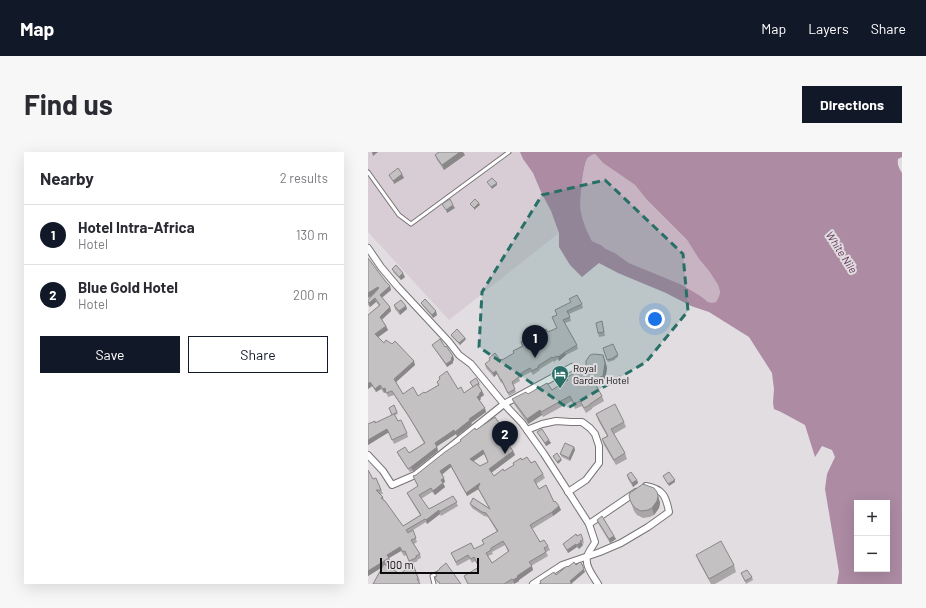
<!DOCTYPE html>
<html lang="en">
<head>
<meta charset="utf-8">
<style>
	:root { --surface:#fff; --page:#f7f7f7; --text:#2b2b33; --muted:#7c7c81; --line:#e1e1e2; --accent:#111827 }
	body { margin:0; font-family:Barlow,sans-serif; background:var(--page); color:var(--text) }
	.controls { position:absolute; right:12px; bottom:12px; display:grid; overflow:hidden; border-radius:0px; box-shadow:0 4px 16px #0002 }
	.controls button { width:36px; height:36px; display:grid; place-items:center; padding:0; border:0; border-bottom:1px solid var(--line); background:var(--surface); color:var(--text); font:20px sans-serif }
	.scale { position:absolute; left:12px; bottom:10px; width:99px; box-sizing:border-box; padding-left:4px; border:2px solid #0c0b0c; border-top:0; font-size:11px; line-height:14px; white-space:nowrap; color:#0c0b0c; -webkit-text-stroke:3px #e1dde0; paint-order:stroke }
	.you { position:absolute; left:287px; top:167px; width:14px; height:14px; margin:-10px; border:3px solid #fff; border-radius:50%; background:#1a73e8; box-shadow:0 0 0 6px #1a73e833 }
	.badge { display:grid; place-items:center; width:26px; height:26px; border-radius:50%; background:var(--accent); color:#fff; font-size:13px; font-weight:700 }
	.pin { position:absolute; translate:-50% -33px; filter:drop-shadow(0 1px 2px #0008) }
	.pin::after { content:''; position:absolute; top:21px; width:14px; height:12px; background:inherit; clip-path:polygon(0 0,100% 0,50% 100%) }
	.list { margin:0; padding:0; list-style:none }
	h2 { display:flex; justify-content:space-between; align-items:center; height:52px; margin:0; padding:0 16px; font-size:17px }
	h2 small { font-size:13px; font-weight:400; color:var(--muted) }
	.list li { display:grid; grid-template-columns:26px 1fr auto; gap:12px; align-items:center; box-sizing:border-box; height:60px; padding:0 16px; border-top:1px solid var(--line) }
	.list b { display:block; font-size:15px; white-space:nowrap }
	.list p { margin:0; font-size:13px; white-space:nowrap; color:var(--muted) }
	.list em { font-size:13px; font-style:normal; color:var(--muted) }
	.actions { display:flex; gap:8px; padding:12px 16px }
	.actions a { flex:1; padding:9px 0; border:1px solid var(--accent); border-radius:0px; text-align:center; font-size:14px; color:var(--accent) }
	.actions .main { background:var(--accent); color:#fff }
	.map { position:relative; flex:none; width:534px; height:432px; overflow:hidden; border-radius:0px }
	header { display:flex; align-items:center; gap:24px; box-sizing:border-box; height:56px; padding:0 20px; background:var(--accent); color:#fff }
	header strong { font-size:19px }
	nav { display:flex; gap:22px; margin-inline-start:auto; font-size:14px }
	.intro { display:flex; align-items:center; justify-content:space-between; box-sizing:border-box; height:96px; padding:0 24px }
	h1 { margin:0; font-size:28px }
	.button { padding:10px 18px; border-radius:0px; background:var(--accent); color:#fff; font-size:14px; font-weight:700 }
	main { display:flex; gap:24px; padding:0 24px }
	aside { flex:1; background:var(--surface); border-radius:0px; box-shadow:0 4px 16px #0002 }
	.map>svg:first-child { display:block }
	.built { fill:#d8cdd4 }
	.green { fill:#c8b3c2 }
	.water { fill:#ac8ba3; fill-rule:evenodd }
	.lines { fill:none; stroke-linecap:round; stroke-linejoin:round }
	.lane-casing { stroke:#787477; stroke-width:5 }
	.street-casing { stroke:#787477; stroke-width:8 }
	.lane { stroke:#fff; stroke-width:3 }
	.street { stroke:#fff; stroke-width:6 }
	.wall { fill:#a9a6a8; fill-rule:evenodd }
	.shaded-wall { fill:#898788 }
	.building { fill:#c4c1c3; stroke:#898788; fill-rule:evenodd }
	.marked { fill:#287067; fill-opacity:0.2; stroke:#287067; stroke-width:3; stroke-dasharray:8 5; stroke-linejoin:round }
	.labels { text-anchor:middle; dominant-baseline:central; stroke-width:4; stroke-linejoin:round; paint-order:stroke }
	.poi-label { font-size:10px; fill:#0c0b0c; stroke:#e1dde0; text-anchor:start }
	.water-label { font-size:11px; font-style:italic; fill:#643659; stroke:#e1dde0 }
</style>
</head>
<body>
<header>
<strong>Map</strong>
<nav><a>Map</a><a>Layers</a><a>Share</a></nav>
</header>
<div class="intro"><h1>Find us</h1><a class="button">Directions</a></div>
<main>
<aside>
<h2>Nearby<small>2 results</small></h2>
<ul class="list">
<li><span class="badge">1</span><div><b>Hotel Intra-Africa</b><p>Hotel</p></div><em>130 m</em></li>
<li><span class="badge">2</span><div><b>Blue Gold Hotel</b><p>Hotel</p></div><em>200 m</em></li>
</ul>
<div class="actions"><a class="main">Save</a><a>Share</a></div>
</aside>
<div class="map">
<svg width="534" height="432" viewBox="0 0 534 432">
	<rect width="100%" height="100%" fill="#e1dde0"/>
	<polygon class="built" points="0,0 152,0 155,7 165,21 173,40 183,59 191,81 81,168 0,80"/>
	<path class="green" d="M227 2 235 11 267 33 279 48 319 88 331 107 341 119 350 133 352 140 351 144 348 150 344 152 340 150 334 145 275 117 261 111 247 101 238 97 233 93 224 89C219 80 215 70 213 60 211 53 215 13 219 7 221 4 224 3 227 2Z"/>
	<path class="water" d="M152 0H534V5L530 7C529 13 531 16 534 21V432H469L471 420 457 337 459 322 467 305 464 298 454 294 447 305 437 273 413 260 406 257 405 251 406 237 404 221 381 185 341 160 323 154 298 141 250 121 231 111 214 125 202 113 191 95V81L183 59 173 40 165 21 155 7ZM227 2 235 11 267 33 279 48 319 88 331 107 341 119 350 133 352 140 351 144 348 150 344 151 340 150 334 145 314 133 261 111 247 101 238 97 233 93 224 89C219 80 215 70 213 60 211 53 215 13 219 7 221 4 224 3 227 2ZM489 351H519V417H489Z"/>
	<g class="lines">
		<defs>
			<g id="lane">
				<polyline points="0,20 31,63 43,72 141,0"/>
				<polyline points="66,432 64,424 70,421"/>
			</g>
			<g id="street">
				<path d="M0 96 13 115 29 134 81 190 91 203 103 212 136 252 154 271 176 302 221 372 227 390C225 394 220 400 219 405 217 414 225 424 230 432"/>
				<polyline points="159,278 174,272 188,269 203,270 214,270 222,276 227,282 231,294 231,311 218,328 200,340"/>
				<polyline points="0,303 15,319 24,333 47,323 136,252 204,215"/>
				<polyline points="221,372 268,340"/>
				<path d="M165 432 194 413 232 400 253 391 280 375 301 360C298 344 295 337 278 334"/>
			</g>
		</defs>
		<use href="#lane" class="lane-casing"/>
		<use href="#street" class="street-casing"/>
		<use href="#lane" class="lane"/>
		<use href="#street" class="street"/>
	</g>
	<g class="wall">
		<polygon points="67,3 97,3 76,18 69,8"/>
		<polygon points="0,106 18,130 22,134 23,138 14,146 22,155 23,159 14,168 18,174 20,178 10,185 16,191 47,213 28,230 35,242 50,244 57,241 70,233 69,230 72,228 71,225 96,241 105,235 102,230 111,231 112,233 111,234 116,243 112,246 113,247 111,248 118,260 103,271 104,272 89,284 88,282 69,294 70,299 45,319 42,320 31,304 29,300 41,301 56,291 42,267 26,243 20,245 18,240 16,241 13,237 8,240 4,234 0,237 0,163 11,154 8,150 2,155 0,153 0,148 4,144 0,146"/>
		<polygon points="24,117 37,125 33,128 26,121"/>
		<polygon points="53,151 69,163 65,166 55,154"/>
		<polygon points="214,152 215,156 201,162 203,169 197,171 209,193 210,197 198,203 191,209 190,207 186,210 185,209 172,217 172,218 165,223 163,220 151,226 152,229 145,233 148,240 141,244 134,230 133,231 129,222 126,225 118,216 117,212 122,208 121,206 134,208 146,202 145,199 154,194 153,190 164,185 180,180 189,176 184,165"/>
		<polygon points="26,153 38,154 39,157 32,163 27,157"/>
		<polygon points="234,169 237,184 231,185 230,181"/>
		<polygon points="83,183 98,187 92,193 84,185"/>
		<polygon points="64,193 85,204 86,208 85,209 85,211 79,215 66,196"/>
		<polygon points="235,196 250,203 250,205 247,207 247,208 240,210"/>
		<polygon points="237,207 239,216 237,229 228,233 234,244 236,249 224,256 224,257 218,261 214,254 207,257 204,249 175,265 174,263 160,272 146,252 144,247 160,242 184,238 199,228 198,226"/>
		<polygon points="26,253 30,262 27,263 30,269 39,281 40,285 26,292 21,280 0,293 7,271 24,263"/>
		<polygon points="228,262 256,270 258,275 246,282 257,301 259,307 248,313 236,293 234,287 239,284 230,268"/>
		<path d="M127 265 138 281 140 285 136 287 145 299 147 303 123 321 126 324 135 317 136 319 146 313 145 311 153 306 154 308 159 305 163 311 167 309 175 322 177 326 168 332 171 337 178 333 186 350 187 349 191 354 193 358 185 364 164 377 172 390 176 388 180 394 182 398 178 400 180 404 163 414 165 418 151 428V429L146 432V431L144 432H100L96 424 111 415 107 409 104 411 102 407 89 414 83 401 103 391 106 397 116 392 114 388 129 380 120 365 116 364 104 356 102 352 105 346 121 356 110 337 99 344 83 315 74 323 77 330 75 331 77 335 67 343 64 340 53 347 61 357 85 344 90 354 73 364 72 362 59 372 58 370 45 378 49 390 46 392 52 402 53 406 49 408 50 409 42 412 38 403 36 404 33 399 21 406 23 410 17 413 32 422 45 412 52 429 51 430 52 432H5L15 414 0 424V318L5 327 8 326 15 342H12L15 345 16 348 17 349 35 374 52 363 41 345 39 341 50 335 45 324 48 323 77 300 93 289 92 288 107 276 108 278ZM116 302 120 310 112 314 105 309ZM137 393 140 400 124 411 120 404 125 402 124 400Z"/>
		<polygon points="169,280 183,291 178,294 171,283"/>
		<polygon points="206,295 207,298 202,309 194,305 192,302"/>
		<polygon points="259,323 269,328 270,331 265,335 260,327"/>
		<polygon points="289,340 292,351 291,356 286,363 282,365 275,366 269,363 266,359 262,348"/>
		<polygon points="229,368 246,384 248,387 242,391 230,371"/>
		<polygon points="209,384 215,388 216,391 214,392 215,393 211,397 209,395 200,401 195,392"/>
		<polygon points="328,403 366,413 368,420 347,432 343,432 331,410"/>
		<polygon points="373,421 384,425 385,428 378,432"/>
	</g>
	<g class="shaded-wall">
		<polygon points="4,0 10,0 5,4"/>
		<polygon points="92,0 95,0 97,3 76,18 74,13"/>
		<polygon points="34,22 36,26 26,32 25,29"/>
		<polygon points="129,31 129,33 124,37 123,35"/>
		<polygon points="111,51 112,53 106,58 106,56"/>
		<polygon points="85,53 87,56 79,61 78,58"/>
		<polygon points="35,121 37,125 33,128 31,125"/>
		<polygon points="22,134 23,138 13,146 12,143"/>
		<polygon points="10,135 12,138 0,146 0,141"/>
		<polygon points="7,146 8,150 2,155 1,151"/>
		<polygon points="38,154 39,157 32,163 31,159"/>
		<polygon points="22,155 23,159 13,168 12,165"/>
		<polygon points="68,159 69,163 65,166 64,163"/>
		<polygon points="18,174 20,178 9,186 7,182"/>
		<polygon points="97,186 98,187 92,193 91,191"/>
		<polygon points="197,200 198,203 191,209 190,205"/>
		<polygon points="235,203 239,216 237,229 235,224"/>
		<polygon points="85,204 86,208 85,209 85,211 79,215 78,212"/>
		<polygon points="46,209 47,213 27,231 26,227"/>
		<polygon points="128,219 129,222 126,225 125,221"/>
		<polygon points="2,230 4,234 0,237 0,232"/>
		<polygon points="12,233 13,237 8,240 7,237"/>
		<polygon points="17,236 18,239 16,241 15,237"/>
		<polygon points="114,239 116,243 112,246 113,247 111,249 109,245 111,242"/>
		<polygon points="117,256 118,260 103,271 104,272 89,284 87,280 101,267"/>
		<polygon points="172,258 174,263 160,272 159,267"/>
		<polygon points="19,277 21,280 0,293 0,288"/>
		<polygon points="86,278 88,282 68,295 67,291"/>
		<polygon points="138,281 140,285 135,288 134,284"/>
		<polygon points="181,288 183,291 178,294 177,291"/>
		<polygon points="69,295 70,299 45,319 43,315"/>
		<polygon points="206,295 207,298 202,309 201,306"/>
		<polygon points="115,298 116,302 103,311 102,307"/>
		<polygon points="145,299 147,303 123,321 121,317"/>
		<polygon points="193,307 194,308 190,312 189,310"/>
		<polygon points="82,312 83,315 73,323 72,319"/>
		<polygon points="76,326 77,330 75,331 77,335 67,343 65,339 73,328"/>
		<polygon points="269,328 270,331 265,335 264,331"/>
		<polygon points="307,328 307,330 301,334 300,332"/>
		<polygon points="112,331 114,335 99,344 98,341"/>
		<polygon points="289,340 292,351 291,356 286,363 284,356"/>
		<polygon points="191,354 193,358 185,364 184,360"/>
		<polygon points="71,358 72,362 59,372 58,368"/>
		<polygon points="246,384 248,387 242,391 241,387"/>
		<polygon points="213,390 215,393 211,397 209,393"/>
		<polygon points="208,392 209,395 200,401 199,398"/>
		<polygon points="32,395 33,399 21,406 23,410 0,424 0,419 19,403"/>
		<polygon points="164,414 165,418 151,428 151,429 146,432 145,428 149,424"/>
		<polygon points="216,417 217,420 203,432 202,429"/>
	</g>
	<g class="building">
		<polygon points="71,0 92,0 74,13 67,3"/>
		<polygon points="30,16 34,22 25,29 21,23"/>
		<polygon points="124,26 129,31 123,35 119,30"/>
		<polygon points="82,47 85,53 78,58 74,52"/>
		<polygon points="107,47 111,51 106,56 102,52"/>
		<polygon points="0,106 18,130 22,134 12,143 22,155 12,165 18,174 7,182 16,191 18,188 24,192 27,189 46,209 26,227 35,242 45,235 50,244 56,240 57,241 71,233 69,230 72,227 71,225 79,219 90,237 93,235 96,241 109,232 114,239 111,242 112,243 109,245 117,256 101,267 102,268 87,280 86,278 67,291 69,295 43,315 40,317 29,300 37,295 41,301 57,291 40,263 24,239 18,241 17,236 15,237 12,233 7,237 2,230 0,232 0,163 12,153 7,146 1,151 0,150 0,148 11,136 10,135 0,141"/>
		<polygon points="28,113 35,121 31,125 24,117"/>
		<polygon points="209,143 214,152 199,159 202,165 195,168 209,193 197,200 190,205 189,204 185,206 184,205 170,214 171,215 164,219 162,216 150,223 151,225 144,230 147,237 140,241 133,227 132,227 128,219 125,221 117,212 122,208 121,206 127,201 132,208 133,207 134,208 146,201 145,199 155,194 153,190 163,184 164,185 178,177 180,180 189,176 184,165 189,163 187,158 203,150 201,147"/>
		<polygon points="57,147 68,159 64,163 53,151"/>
		<polygon points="33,148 38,154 31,159 26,153"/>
		<polygon points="234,169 236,180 230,181 228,171"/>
		<polygon points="89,177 97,186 91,191 83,183"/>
		<polygon points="72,187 77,195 78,194 85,204 83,206 84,208 78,212 64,193"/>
		<polygon points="245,192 250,203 246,205 246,206 239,208 235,196"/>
		<polygon points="226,202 235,203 237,211 235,224 225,228 234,244 222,252 222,253 216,256 212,249 206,252 202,244 173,260 172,258 159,267 144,247 158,240 160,242 179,231 184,238 200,228 198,226 218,214 218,209 222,203"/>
		<polygon points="108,226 111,231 110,232 109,232 105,235 102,230"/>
		<polygon points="247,252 256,270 243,277 257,301 246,308 234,287 240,284 228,262"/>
		<polygon points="26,253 29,260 24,263 21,256"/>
		<polygon points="26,262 30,269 33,268 39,281 24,288 19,277 0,288 0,272 7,269 7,271"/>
		<path d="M127 265 138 281 134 284 145 299 121 317 126 324 135 317 136 319 146 313 145 311 153 306 154 308 159 305 163 311 167 309 175 322 166 328 171 337 178 333 186 350 187 349 191 354 184 360 162 373 172 390 176 388 180 394 176 396 178 400 161 410 164 414 149 424 150 425 145 428 144 427 136 432H100L96 424 111 415 106 405 103 407 100 403 88 410 83 401 103 391 106 397 116 392 114 388 130 379 118 361 114 360 102 352 105 346 122 357 110 336 112 331 98 341 82 312 72 319 76 326 73 328 75 331 65 339 63 336 51 343 61 357 85 344 89 350 71 360V358L58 368 57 367 38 378 40 381 45 378 48 386 43 388 52 402 48 404V406L41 409 37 399 35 400 32 395 19 403 21 406 0 419V318L5 327 8 326 13 338H8L15 345 13 346 17 349 35 374 53 363 39 341 50 334 45 324 48 323 77 300 93 289 92 288 107 276 108 278ZM115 298 120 310 112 314 102 307ZM135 389 141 399 124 411 118 401 123 398V396Z"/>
		<polygon points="174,277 181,288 177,291 169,280"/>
		<polygon points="197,291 206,295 201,306 192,302"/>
		<polygon points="189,301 193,307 189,310 185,304"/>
		<polygon points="263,320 269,328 264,331 259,323"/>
		<polygon points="301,320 307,328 300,332 295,324"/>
		<polygon points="275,332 286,336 289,340 290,344 289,349 284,356 280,358 273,359 267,356 264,352 262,348 261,343 262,341"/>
		<polygon points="234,364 246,384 241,387 229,368"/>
		<polygon points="208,382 209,384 213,382 215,388 212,389 213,390 209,393 208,392 199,398 195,392"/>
		<polygon points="353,389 366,413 341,427 328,403"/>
		<polygon points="206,410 208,413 212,410 214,412 216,417 202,429 204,432 172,432 173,431 172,429 186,420 188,423 199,414 200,415"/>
		<polygon points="78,411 93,432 72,432 71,430 70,430 67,426 67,425 69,424 67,421 71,418 72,416"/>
		<polygon points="16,412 32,422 45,412 50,426 49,427 52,432 5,432"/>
		<polygon points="379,418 384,425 377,429 373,421"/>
	</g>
	<path class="marked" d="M237 28 315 102 320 159 278 210 200 256 111 195 114 140 174 43Z"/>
	<defs>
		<symbol id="hotel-pin" viewBox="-11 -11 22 30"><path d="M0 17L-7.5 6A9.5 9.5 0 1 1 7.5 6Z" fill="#287067" stroke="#e1dde0"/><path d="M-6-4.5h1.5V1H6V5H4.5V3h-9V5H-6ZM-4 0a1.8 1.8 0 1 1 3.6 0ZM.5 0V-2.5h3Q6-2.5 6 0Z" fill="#fff"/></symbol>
	</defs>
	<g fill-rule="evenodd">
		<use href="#hotel-pin" x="182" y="212" width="20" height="27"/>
	</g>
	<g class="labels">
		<g class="poi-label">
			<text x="205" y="216">Royal<tspan x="205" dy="12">Garden Hotel</tspan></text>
		</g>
		<g class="water-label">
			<text transform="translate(474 100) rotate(57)">White Nile</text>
		</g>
	</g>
</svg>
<div class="controls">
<button>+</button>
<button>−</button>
</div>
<div class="scale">100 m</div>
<div class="you"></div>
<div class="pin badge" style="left:167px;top:206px">1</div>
<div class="pin badge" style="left:137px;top:302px">2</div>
</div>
</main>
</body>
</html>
